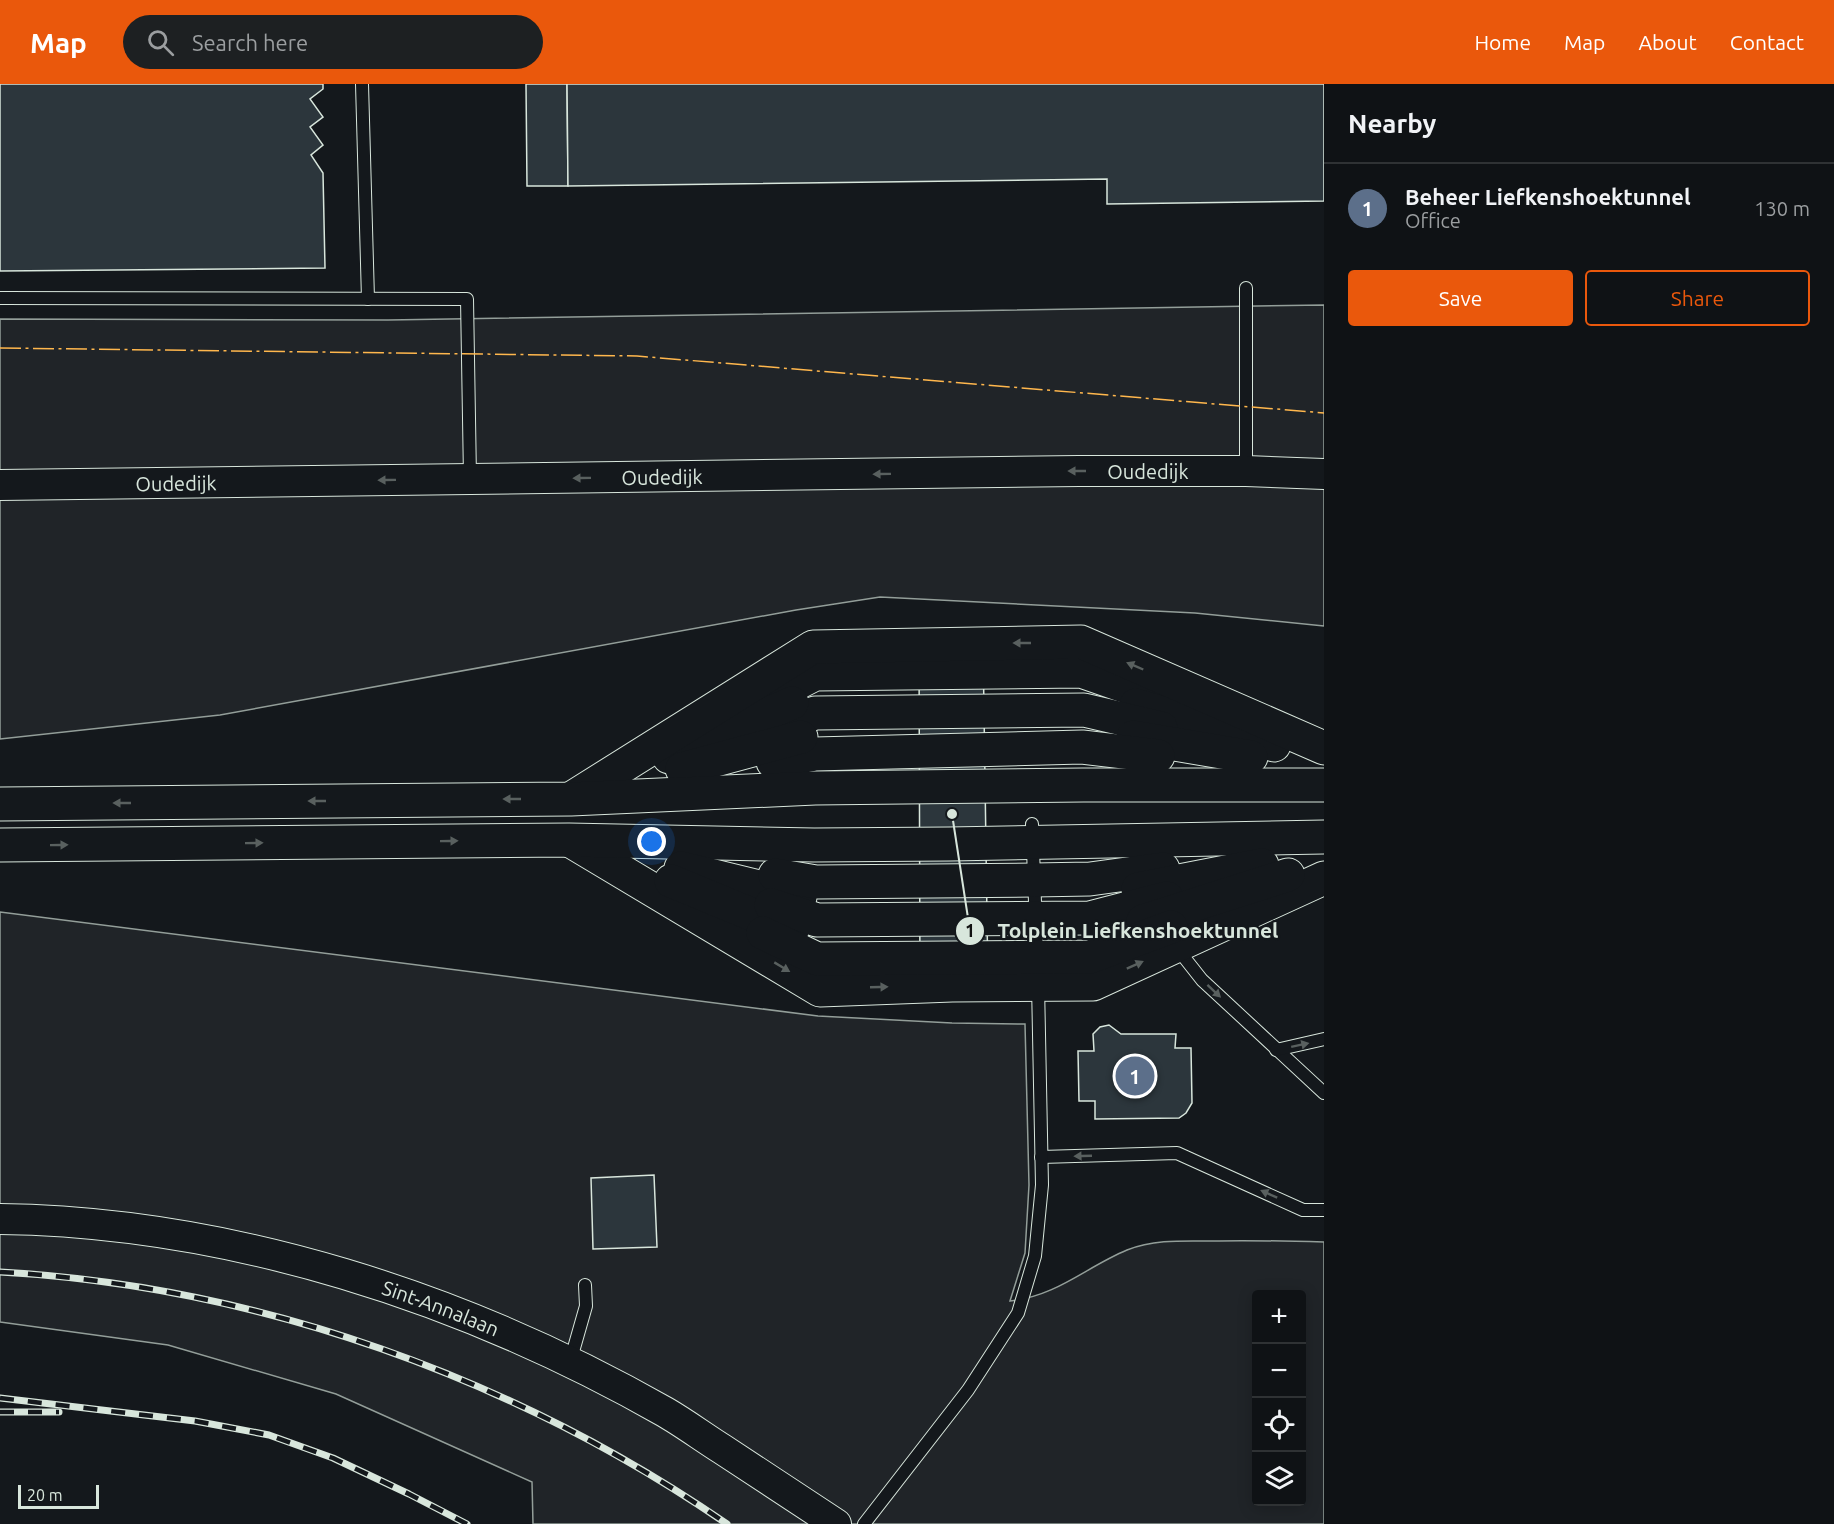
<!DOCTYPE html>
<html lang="en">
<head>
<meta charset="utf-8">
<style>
	:root { --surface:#0f1215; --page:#1d2022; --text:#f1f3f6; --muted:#9b9ea0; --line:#2f3234; --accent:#ea580c }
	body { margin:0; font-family:Ubuntu,sans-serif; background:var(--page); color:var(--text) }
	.controls { position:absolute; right:18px; bottom:18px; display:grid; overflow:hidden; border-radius:6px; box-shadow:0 3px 15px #0003 }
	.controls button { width:54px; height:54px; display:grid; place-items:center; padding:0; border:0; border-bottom:2px solid var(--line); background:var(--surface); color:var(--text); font:30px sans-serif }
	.scale { position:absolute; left:18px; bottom:15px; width:81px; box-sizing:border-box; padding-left:6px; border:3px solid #d8e6dc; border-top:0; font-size:16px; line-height:21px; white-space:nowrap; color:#d8e6dc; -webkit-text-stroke:4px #14181c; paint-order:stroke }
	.you { position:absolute; left:652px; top:758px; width:21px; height:21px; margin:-15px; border:4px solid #fff; border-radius:50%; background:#1a73e8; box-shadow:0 0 0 9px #1a73e833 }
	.badge { display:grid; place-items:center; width:39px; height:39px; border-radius:50%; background:var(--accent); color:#fff; font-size:20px; font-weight:700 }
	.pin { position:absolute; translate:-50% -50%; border:3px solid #fff; box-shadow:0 2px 6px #0006 }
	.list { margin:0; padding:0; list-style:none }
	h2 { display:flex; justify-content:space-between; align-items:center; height:78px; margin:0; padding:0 24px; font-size:26px }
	h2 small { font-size:20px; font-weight:400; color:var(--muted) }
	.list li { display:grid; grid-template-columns:39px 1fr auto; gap:18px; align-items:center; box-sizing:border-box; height:90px; padding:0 24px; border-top:2px solid var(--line) }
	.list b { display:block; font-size:22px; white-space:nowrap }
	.list p { margin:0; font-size:20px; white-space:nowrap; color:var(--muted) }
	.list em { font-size:20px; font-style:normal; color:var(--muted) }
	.actions { display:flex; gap:12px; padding:18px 24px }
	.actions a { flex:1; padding:14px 0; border:2px solid var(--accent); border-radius:6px; text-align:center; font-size:21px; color:var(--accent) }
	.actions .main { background:var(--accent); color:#fff }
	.icon { flex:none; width:33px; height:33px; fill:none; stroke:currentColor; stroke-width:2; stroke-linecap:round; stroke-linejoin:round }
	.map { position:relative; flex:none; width:1324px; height:1440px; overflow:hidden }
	header { display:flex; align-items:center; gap:36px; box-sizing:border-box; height:84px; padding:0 30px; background:var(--accent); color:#fff }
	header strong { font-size:28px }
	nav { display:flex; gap:33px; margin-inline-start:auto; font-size:21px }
	.search { width:420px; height:54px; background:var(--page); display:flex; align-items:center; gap:15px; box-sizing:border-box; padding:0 21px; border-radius:33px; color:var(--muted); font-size:22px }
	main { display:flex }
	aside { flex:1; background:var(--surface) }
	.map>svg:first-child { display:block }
	.green { fill:#202428; stroke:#939e99; stroke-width:1.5; fill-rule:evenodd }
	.building { fill:#2c363c; stroke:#d8e6dc; stroke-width:1.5 }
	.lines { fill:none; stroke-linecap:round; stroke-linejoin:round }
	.service-casing { stroke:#d8e6dc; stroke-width:14 }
	.tertiary-casing { stroke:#d8e6dc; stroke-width:32 }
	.trunk-casing { stroke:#d8e6dc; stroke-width:35 }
	.service { stroke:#14181c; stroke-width:12 }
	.tertiary { stroke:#14181c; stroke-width:30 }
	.trunk { stroke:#14181c; stroke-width:33 }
	.rail-casing { stroke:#d8e6dc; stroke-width:7 }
	.rail { stroke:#14181c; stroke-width:4.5; stroke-dasharray:14; stroke-linecap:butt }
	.power { stroke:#ffb74d; stroke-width:1.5; stroke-dasharray:21 4.5 3 4.5; stroke-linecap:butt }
	.oneway { fill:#59605f }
	.labels { text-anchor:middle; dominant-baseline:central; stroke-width:4.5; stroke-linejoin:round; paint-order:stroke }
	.street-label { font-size:20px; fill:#d8e6dc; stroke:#14181c }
	.leader { fill:none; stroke:#d8e6dc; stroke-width:2 }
	.callout-dot { fill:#d8e6dc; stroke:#14181c; stroke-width:2 }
	.mark-label { font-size:18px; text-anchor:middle; font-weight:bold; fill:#111 }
	.callout-label { font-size:21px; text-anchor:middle; font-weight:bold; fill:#d8e6dc; stroke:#14181c; stroke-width:4.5; stroke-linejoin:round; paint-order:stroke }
</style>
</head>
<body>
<header>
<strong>Map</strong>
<div class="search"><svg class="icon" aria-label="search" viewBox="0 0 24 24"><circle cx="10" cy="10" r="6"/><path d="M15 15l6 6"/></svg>Search here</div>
<nav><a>Home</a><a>Map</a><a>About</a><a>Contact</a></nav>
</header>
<main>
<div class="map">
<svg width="1324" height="1440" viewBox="0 0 1324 1440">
	<rect width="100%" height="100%" fill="#14181c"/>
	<g class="green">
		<polygon points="1324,221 1324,542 1195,529 880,513 796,526 220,631 0,655 0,235 388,236"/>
		<path d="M0 828 818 932 952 939 1025 940 1029 1101 1025 1169 1010 1217C1057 1212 1086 1183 1127 1166 1155 1155 1184 1157 1213 1157 1250 1156 1287 1157 1324 1158V1440H533L532 1398 336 1310 168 1261 0 1238ZM1256 1210H1302V1418H1256Z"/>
	</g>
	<g class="building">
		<polygon points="0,0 323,0 323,5 310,15 323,33 310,43 323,61 311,71 323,89 325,184 0,187"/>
		<polygon points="526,0 567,0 568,102 527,102"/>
		<polygon points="567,0 1324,0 1324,117 1107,120 1107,95 568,102"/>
		<polygon points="919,558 983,558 988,901 920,903"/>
		<polygon points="1109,941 1121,950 1176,950 1175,964 1191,964 1192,1019 1186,1029 1179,1034 1095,1035 1095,1017 1079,1017 1078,967 1094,967 1093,950 1100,943"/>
		<polygon points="654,1091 657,1163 593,1165 591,1094"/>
	</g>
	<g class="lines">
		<defs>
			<g id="service">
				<polyline points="362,0 368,215"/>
				<polyline points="1246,204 1246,386"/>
				<polyline points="0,214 467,215 470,394"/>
				<polyline points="1032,740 1037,871"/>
				<polyline points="1176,863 1202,896 1324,1009"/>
				<polyline points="1276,966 1324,955"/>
				<polyline points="1041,1073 1177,1069 1303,1126 1324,1126"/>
				<polyline points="570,1278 586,1222 585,1201"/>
				<polyline points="864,1440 968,1306 1018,1229 1035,1172 1042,1101 1038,900"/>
			</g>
			<g id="tertiary">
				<path id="s1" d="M0 401 1079 387H1246L1324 390"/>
				<path id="s2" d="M0 1135C231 1138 465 1214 665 1328 684 1339 703 1353 722 1365 760 1390 798 1415 836 1440"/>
			</g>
			<g id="trunk">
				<polyline points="762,617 815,590 1081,587 1164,616"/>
				<polyline points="1136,621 1274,661"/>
				<polyline points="771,645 815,629 1084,626 1161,644"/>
				<polyline points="1133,653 1251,673"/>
				<polyline points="669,673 792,619"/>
				<polyline points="773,678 815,670 1082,663 1158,672"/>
				<polyline points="682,685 801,653"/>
				<polyline points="572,714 813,563 1081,558 1324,664"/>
				<polyline points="0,720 571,715 815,704 1083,701 1324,701"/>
				<polyline points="571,757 820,906 952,901 1093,900 1324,794"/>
				<polyline points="0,761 569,756 814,761 949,760 1324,753"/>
				<polyline points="681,784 800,813"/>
				<polyline points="775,791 816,798 1034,796 1090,795 1163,785"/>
				<polyline points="671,797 792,847"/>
				<polyline points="1138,805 1262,781"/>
				<polyline points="771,821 817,836 1090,834 1167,814"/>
				<polyline points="1143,837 1288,791"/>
				<polyline points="763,849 817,875 1090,873 1171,843"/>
			</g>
		</defs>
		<use href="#service" class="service-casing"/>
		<use href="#tertiary" class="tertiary-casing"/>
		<use href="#trunk" class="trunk-casing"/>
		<use href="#service" class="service"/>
		<use href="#tertiary" class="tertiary"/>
		<use href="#trunk" class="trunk"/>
		<defs>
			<g id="rail">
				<path d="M0 1188C258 1202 514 1294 727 1440"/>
				<polyline points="0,1314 195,1337 269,1351 333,1374 409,1410 467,1440"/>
				<polyline points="0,1328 59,1328"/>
			</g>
		</defs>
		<use href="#rail" class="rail-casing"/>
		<use href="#rail" class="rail"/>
		<polyline class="power" points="0,264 637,272 1324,329"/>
	</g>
	<defs><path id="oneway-solid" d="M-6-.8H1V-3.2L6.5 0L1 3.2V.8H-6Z" transform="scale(1.5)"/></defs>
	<g class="oneway">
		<use href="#oneway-solid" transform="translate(1077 387) rotate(180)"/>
		<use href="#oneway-solid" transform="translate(882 390) rotate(179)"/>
		<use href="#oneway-solid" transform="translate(582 394) rotate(179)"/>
		<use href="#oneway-solid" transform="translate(387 396) rotate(179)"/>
		<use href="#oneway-solid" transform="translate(1022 559) rotate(180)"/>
		<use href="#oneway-solid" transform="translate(1135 582) rotate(-157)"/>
		<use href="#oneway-solid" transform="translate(512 715) rotate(180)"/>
		<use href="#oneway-solid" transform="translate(317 717) rotate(180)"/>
		<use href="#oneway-solid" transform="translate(122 719) rotate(180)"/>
		<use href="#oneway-solid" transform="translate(449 757) rotate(-1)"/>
		<use href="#oneway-solid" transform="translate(254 759) rotate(-1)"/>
		<use href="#oneway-solid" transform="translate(59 761) rotate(-1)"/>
		<use href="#oneway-solid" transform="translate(1135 881) rotate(-24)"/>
		<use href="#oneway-solid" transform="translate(782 883) rotate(31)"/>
		<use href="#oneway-solid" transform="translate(879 903) rotate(-2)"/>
		<use href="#oneway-solid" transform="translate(1214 907) rotate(43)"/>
		<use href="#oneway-solid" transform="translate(1300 961) rotate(-12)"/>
		<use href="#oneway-solid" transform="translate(1083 1072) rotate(178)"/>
		<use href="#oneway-solid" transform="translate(1269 1110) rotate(-156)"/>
	</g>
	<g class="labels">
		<g class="street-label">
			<text stroke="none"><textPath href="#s1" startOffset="1148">Oudedijk</textPath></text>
			<text stroke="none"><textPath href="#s1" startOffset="662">Oudedijk</textPath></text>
			<text stroke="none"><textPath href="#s1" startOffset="176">Oudedijk</textPath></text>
			<text stroke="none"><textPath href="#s2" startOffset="452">Sint-Annalaan</textPath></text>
		</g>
	</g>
	<path class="leader" d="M952 730L970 847"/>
	<g class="callout-dot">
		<circle cx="952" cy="730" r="6"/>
		<circle cx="970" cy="847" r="15"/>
	</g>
	<g class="mark-label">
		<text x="970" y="853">1</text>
	</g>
	<g class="callout-label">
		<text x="1138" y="854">Tolplein Liefkenshoektunnel</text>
	</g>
</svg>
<div class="controls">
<button>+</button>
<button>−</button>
<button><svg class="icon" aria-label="locate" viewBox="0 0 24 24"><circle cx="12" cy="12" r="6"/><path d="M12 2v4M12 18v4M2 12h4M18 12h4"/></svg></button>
<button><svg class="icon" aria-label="layers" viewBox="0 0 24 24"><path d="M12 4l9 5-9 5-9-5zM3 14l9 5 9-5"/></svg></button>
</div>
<div class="scale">20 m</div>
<div class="you"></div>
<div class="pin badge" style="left:1135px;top:992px;background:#5c6f8a">1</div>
</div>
<aside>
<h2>Nearby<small></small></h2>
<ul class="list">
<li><span class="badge" style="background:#5c6f8a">1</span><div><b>Beheer Liefkenshoektunnel</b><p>Office</p></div><em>130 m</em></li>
</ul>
<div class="actions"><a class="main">Save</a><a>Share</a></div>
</aside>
</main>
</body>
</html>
